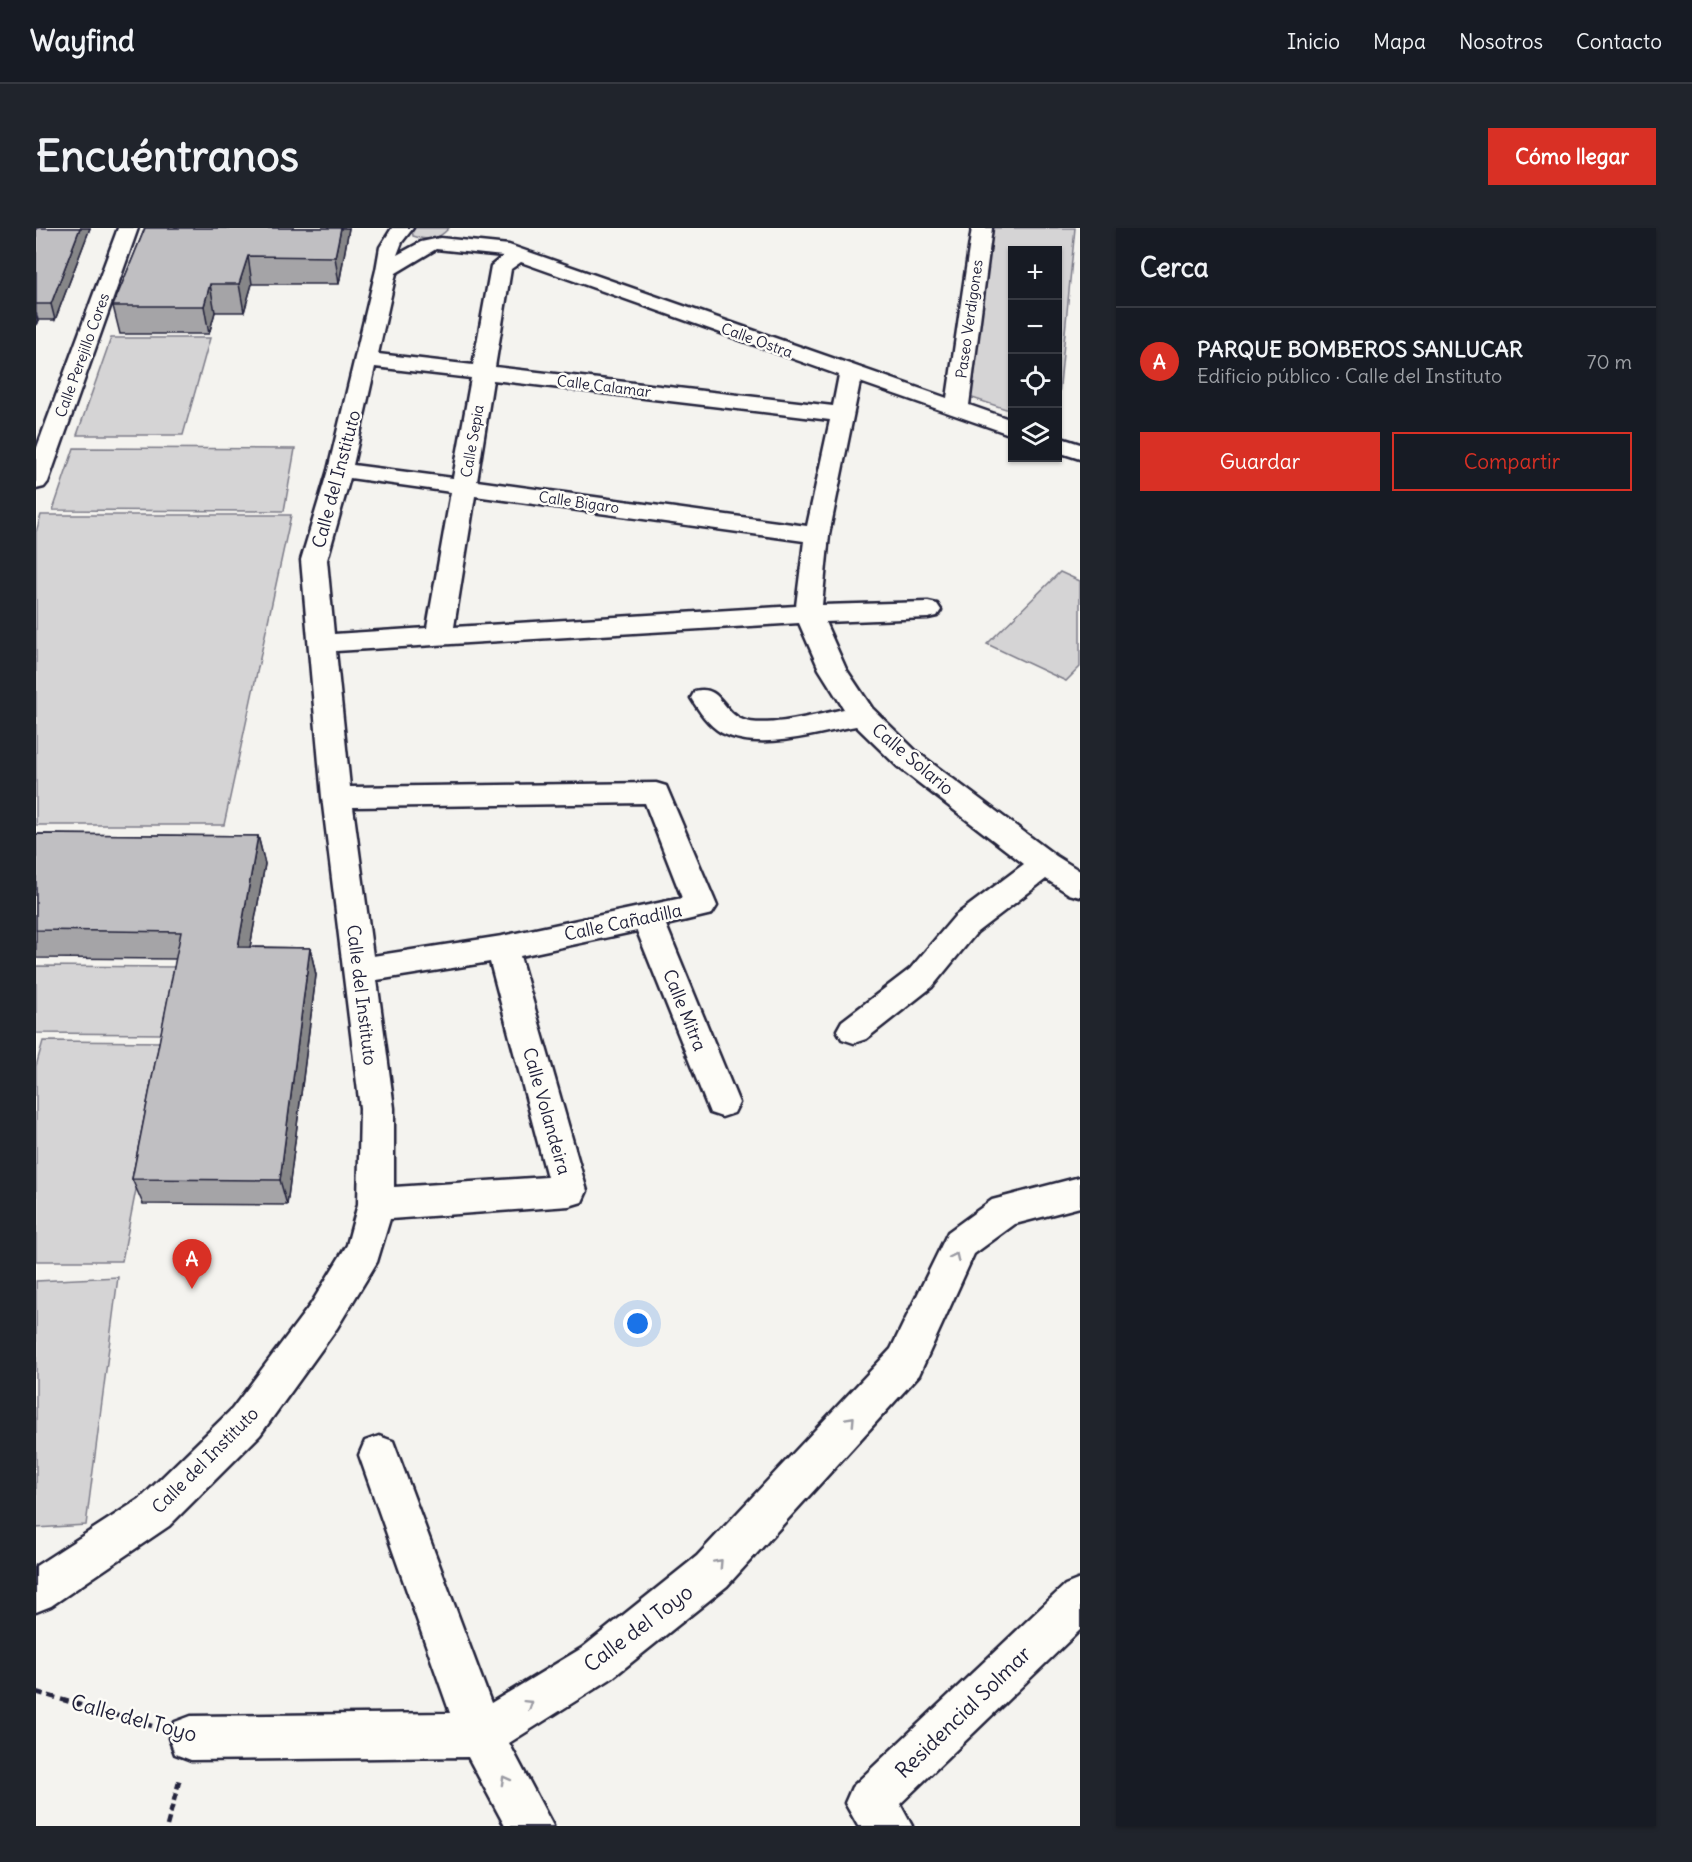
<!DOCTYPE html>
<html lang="es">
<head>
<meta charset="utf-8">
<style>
	:root { --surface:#171b24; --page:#20242c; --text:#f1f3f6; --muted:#9ea1a6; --line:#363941; --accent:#d93025 }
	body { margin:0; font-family:Delius,sans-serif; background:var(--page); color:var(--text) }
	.controls { position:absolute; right:18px; top:18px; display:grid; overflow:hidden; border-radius:0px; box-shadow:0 2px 4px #0004 }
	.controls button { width:54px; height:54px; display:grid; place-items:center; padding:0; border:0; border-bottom:2px solid var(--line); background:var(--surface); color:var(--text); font:30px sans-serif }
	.you { position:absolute; left:602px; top:1096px; width:21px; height:21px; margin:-15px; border:4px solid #fff; border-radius:50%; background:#1a73e8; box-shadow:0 0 0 9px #1a73e833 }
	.badge { display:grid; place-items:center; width:39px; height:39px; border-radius:50%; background:var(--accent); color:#fff; font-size:20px; font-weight:700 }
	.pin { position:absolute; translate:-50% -50px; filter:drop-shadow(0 2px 3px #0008) }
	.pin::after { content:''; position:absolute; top:32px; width:21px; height:18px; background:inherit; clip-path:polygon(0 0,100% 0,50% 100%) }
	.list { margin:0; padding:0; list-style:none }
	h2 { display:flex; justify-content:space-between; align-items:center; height:78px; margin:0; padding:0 24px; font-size:26px }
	h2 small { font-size:20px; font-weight:400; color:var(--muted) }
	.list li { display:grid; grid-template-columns:39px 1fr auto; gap:18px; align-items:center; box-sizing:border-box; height:108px; padding:0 24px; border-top:2px solid var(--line) }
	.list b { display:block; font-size:22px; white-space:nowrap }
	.list p { margin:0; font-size:20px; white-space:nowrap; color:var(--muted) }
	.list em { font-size:20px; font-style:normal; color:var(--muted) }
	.actions { display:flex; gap:12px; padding:18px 24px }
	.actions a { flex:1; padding:14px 0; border:2px solid var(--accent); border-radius:0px; text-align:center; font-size:21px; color:var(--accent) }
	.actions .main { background:var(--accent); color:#fff }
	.icon { flex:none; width:33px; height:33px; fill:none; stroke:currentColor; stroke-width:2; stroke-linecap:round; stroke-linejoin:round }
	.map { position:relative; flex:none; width:1044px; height:1598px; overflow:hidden; border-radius:0px }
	header { display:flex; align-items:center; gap:36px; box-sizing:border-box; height:84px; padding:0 30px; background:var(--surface); border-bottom:2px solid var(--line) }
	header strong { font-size:28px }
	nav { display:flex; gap:33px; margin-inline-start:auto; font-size:21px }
	.intro { display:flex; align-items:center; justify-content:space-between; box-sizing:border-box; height:144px; padding:0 36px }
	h1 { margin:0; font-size:42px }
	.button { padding:15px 27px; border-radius:0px; background:var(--accent); color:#fff; font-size:21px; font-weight:700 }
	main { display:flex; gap:36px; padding:0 36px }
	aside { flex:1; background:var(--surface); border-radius:0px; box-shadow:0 2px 4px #0004 }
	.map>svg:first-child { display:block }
	.green { fill:#d5d4d5; stroke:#7c7b88; stroke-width:1.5 }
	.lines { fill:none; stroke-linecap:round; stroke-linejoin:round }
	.minor-casing { stroke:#22223b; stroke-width:5 }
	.path { stroke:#22223b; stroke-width:4.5; stroke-dasharray:8 5; stroke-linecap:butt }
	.minor { fill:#fdfcf7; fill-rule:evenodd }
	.wall { fill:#a5a4a7; stroke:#22223b; stroke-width:1.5 }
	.shaded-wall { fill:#868688; stroke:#22223b; stroke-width:1.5 }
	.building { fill:#c0bfc2; stroke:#22223b; stroke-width:1.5 }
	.oneway { stroke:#9a9aa2 }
	.labels { text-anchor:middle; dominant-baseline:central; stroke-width:5; stroke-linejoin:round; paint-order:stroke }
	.far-street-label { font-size:15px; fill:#22223b; stroke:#fdfcf7 }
	.street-label { font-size:18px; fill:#22223b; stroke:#fdfcf7 }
	.near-street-label { font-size:21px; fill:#22223b; stroke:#fdfcf7 }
</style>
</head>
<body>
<header>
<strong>Wayfind</strong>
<nav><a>Inicio</a><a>Mapa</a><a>Nosotros</a><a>Contacto</a></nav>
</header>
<div class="intro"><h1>Encuéntranos</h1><a class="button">Cómo llegar</a></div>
<main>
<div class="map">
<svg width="1044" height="1598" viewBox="0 0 1044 1598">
	<rect width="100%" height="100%" fill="#f4f3ef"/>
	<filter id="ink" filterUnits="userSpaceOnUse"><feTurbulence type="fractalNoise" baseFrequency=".0167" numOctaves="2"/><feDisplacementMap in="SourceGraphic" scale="12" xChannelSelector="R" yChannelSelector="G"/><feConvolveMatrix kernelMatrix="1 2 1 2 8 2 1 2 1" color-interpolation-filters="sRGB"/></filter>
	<g filter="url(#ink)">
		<g class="green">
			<path d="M376 0H413C401 13 392 13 377 8Z"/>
			<polygon points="941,0 1039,0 1022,178 1022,22 976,22 976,183 915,163"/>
			<polygon points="75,110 174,110 147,207 41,207"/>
			<polygon points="38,220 259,221 248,283 17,282"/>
			<polygon points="5,287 255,287 188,597 0,597 0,304"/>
			<polygon points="1024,344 1044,353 1044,439 1030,453 951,416"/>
			<polygon points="0,738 142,739 128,806 0,805"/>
			<polygon points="7,813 129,814 86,1033 0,1033 0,838"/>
			<polygon points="82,1049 50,1297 0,1300 0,1053"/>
		</g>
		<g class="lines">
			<defs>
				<g id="minor">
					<polygon points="82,0 102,0 12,254 8,259 0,261 0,222"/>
					<path d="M356 0H377L366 14 361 27 385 14 404 10 473 17 911 170 936 0H956L933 177 976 192V207L824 154 793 307 786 377 892 374 901 376 905 382 901 388 892 390 789 394 810 441 836 480 881 524 1020 628 1044 643V669L1033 666 1010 651 941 704 896 759 830 811 818 815 806 811 801 802 806 793 874 741 919 688 988 636 861 538 820 498C780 505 725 524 686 505 672 497 663 483 655 470L659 463C685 456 686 484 707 492 730 501 784 486 808 481L783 441 763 395 300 423 314 559 620 555 630 558 681 678 676 686 630 697 703 875 698 885 686 889 674 885 601 703 484 728 551 963 546 974 533 978 354 991 341 1034 301 1100 224 1207 133 1298 15 1378 0 1384V1338L105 1270 196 1181 275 1076 311 1017 322 976 324 880 286 569 265 332 292 242 340 42 344 19ZM400 21 467 28 455 38 437 137 342 126 360 45ZM485 34 803 147 797 178 459 139 475 41ZM339 139 435 150 417 250 317 237ZM457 152 794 192 771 298 441 253ZM314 250 415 264 391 400 298 406 291 332ZM439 268 768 313 760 378 418 399ZM609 575 646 670 466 708 337 728 317 579ZM454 734 511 949 358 959V880L341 752Z"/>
					<polygon points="1022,209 1044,216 1044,231 1022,224"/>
					<polygon points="1044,949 1044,979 979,996 938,1026 883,1147 691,1358 576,1450 473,1515 517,1598 469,1598 432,1529 155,1532 139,1526 133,1510 139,1494 155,1488 414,1485 323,1227 329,1213 343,1208 357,1213 455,1475 546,1420 661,1328 855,1121 912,1004 956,972"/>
					<polygon points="1044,1351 1044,1402 864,1576 876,1598 822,1598 809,1575 816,1559 1029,1357"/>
				</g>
			</defs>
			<use href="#minor" class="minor-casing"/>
			<g class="path">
				<polyline points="0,1464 116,1498"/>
				<polyline points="131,1598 144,1550"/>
			</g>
			<use href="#minor" class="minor"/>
		</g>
		<g class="wall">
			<polygon points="0,0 54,0 19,92 2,92 0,97"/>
			<polygon points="109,0 313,0 303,56 216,56 208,84 179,84 173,106 84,106 77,78"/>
			<polygon points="0,606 222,608 229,636 214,719 274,720 280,747 251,977 107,976 96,951 140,731 0,730"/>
		</g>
		<g class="shaded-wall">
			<polygon points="44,0 54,0 19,92 15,76"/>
			<polygon points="305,0 313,0 303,56 299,29"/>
			<polygon points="212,28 216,56 208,84 203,56"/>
			<polygon points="174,56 179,84 173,106 168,78"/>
			<polygon points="0,84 2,92 0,97"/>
			<polygon points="222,608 229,636 209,747 202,719"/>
			<polygon points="274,720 280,747 251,977 244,952"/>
		</g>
		<g class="building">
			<polygon points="0,0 44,0 15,76 0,76"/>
			<polygon points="109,0 305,0 299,29 212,28 203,56 174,56 168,78 77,78"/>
			<polygon points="0,606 222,608 202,719 274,720 244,952 96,951 145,704 0,702"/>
		</g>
		<defs><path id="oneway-chevron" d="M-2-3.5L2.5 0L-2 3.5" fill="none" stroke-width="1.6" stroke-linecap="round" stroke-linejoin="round" transform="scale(1.5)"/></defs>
		<g class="oneway">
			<use href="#oneway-chevron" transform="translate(919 1029) rotate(-65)"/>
			<use href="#oneway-chevron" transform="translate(815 1192) rotate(-47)"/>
			<use href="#oneway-chevron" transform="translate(683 1335) rotate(-47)"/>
			<use href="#oneway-chevron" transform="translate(493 1476) rotate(-32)"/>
			<use href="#oneway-chevron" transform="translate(469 1552) rotate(-119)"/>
		</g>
	</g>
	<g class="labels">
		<g class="far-street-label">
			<text transform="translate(933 91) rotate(-82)">Paseo Verdigones</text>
			<text transform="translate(721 112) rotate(20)">Calle Ostra</text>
			<text transform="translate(46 127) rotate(-70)">Calle Perejillo Cores</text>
			<text transform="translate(568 158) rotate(7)">Calle Calamar</text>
			<text transform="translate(436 213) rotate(-80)">Calle Sepia</text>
			<text transform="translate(543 274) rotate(8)">Calle Bigaro</text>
		</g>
		<g class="street-label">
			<text transform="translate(300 251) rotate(-75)">Calle del Instituto</text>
			<text transform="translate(877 531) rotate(40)">Calle Solario</text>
			<text transform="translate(587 694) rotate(-12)">Calle Cañadilla</text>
			<text transform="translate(326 767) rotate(83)">Calle del Instituto</text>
			<text transform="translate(649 782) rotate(68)">Calle Mitra</text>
			<text transform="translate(511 883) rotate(74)">Calle Volandeira</text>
			<text transform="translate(169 1232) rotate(-45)">Calle del Instituto</text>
		</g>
		<g class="near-street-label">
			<text transform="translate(602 1400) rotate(-37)">Calle del Toyo</text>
			<text transform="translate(927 1484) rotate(-44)">Residencial Solmar</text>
			<text transform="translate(98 1490) rotate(15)">Calle del Toyo</text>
		</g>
	</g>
</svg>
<div class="controls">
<button>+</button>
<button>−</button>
<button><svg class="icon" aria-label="locate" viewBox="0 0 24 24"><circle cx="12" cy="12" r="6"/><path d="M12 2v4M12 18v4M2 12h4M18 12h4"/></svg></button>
<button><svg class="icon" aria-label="layers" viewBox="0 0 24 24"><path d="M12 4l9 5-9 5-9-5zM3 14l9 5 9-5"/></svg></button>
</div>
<div class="you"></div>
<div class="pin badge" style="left:156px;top:1061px">A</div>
</div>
<aside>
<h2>Cerca<small></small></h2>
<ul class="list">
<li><span class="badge">A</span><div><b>PARQUE BOMBEROS SANLUCAR</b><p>Edificio público · Calle del Instituto</p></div><em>70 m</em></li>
</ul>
<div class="actions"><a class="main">Guardar</a><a>Compartir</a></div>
</aside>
</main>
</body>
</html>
